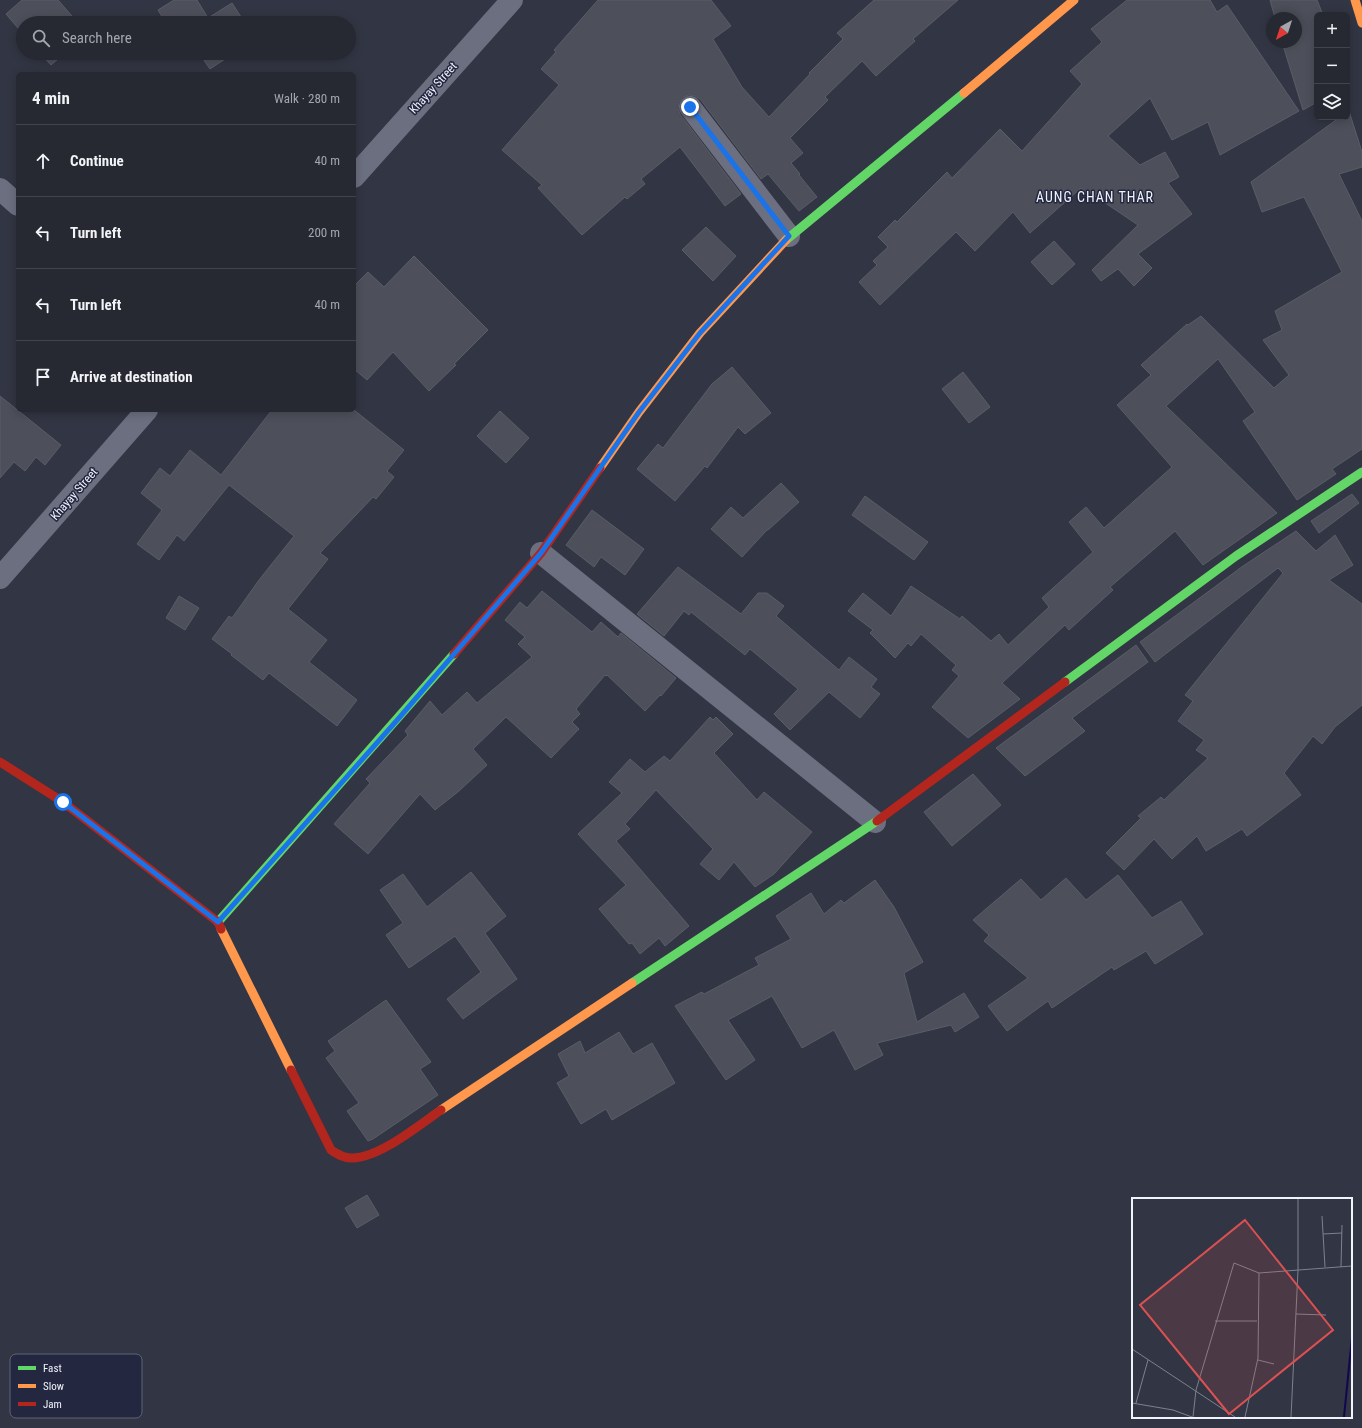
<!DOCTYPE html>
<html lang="en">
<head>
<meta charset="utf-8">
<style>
	:root { --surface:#262832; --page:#2e303a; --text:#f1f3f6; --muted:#a4a6ac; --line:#42444d }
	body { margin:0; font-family:"Roboto Condensed",sans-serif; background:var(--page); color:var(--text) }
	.controls { position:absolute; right:12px; top:12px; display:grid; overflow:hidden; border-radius:6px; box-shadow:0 2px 10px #0003 }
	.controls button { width:36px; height:36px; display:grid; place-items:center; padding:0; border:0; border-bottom:1px solid var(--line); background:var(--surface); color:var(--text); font:20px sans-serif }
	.compass { position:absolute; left:1266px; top:12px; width:36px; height:36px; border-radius:50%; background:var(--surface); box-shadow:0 2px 10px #0003; rotate:219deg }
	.stop { position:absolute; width:12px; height:12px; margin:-9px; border:3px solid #1a73e8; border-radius:50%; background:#fff }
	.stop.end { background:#1a73e8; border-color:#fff; box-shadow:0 1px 4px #0008 }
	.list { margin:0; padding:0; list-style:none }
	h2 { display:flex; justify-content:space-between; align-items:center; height:52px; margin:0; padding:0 16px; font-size:17px }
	h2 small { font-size:13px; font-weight:400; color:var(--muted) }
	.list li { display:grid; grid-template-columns:26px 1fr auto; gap:12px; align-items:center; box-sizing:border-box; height:72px; padding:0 16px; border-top:1px solid var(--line) }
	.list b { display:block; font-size:15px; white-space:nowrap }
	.list em { font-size:13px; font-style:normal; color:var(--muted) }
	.icon { flex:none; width:22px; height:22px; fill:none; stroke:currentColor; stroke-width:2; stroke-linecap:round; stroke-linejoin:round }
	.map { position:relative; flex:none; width:1362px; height:1428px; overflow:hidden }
	.search { position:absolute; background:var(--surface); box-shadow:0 2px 10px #0003; left:16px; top:16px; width:340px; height:44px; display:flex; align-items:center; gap:10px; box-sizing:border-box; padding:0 14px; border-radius:22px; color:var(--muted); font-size:15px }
	.panel { position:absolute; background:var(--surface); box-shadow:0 2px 10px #0003; left:16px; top:72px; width:340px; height:340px; border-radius:6px }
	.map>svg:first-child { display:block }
	.building { fill:#4d4f5a; stroke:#5a5d68 }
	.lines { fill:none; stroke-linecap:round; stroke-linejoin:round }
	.street { stroke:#6c6f80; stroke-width:22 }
	.fast { stroke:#63d668; stroke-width:9 }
	.slow { stroke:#ff974d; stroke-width:9 }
	.jam { stroke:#b3261e; stroke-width:9 }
	.route { stroke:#1a73e8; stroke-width:5 }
	.labels { text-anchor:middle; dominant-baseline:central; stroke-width:3; stroke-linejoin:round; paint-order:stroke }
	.street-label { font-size:12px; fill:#f0f3fc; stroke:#23273f }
	.quarter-label { font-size:14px; letter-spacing:1px; fill:#f0f3fc; stroke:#23273f }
	.inset-river { fill:none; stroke:#12064e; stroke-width:2 }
	.inset-road { fill:none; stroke:#7e818d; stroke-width:1 }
	.view { fill:#db5152; fill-opacity:0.15; stroke:#db5152; stroke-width:2 }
	.inset-edge { fill:none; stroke:#f0f3fc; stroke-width:2 }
	.key { fill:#23273f; stroke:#606478; stroke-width:1 }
	.key-label { font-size:11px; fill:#f0f3fc }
</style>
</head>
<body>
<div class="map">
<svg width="1362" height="1428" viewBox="0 0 1362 1428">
	<rect width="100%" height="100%" fill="#323543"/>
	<g class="building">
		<polygon points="22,0 58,0 78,23 23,23 23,34 6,14"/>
		<polygon points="174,0 197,0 208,18 232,3 245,23 166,23 158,10"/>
		<polygon points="598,0 711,0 731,26 713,39 742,87 769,117 810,74 809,73 843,39 837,33 874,0 958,0 913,39 915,41 876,76 862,61 825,97 828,100 790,138 803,153 791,163 800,174 799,175 817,197 799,211 768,174 761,179 700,99 695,96 689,95 683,97 679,102 678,108 680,114 741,194 725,206 680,147 641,179 645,184 627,199 625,197 582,235 538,188 542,185 502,150 559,85 541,69 556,52 554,50"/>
		<polygon points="1127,0 1210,0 1217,12 1227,5 1299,111 1220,155 1208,122 1172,140 1150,98 1108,136 1140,165 1165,152 1179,177 1168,183 1192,214 1138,254 1152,268 1134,286 1118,269 1101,281 1092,270 1138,225 1089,192 1087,195 1081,188 1030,233 1013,212 975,251 956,232 880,305 859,282 877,265 873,261 888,247 878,237 895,220 897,222 947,172 952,178 1000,129 1022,151 1082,84 1070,71 1102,42 1091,29"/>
		<polygon points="1270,0 1317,0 1323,15 1317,15 1317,102 1303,110 1282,42 1296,42 1296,18 1275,18"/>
		<polygon points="40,53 65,53 51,65"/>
		<polygon points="185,53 246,53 237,58 234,53 210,69 199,53 189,60"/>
		<polygon points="1349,111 1362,152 1362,167 1339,174 1362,221 1362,449 1332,469 1336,474 1297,500 1243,421 1255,412 1218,359 1166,406 1277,513 1203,565 1175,531 1110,587 1113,590 1069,630 1065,625 1002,683 1020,699 968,738 932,707 959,676 952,670 956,665 921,634 911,646 908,643 895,658 870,633 873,630 848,611 863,593 891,616 911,586 960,619 962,616 991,641 999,634 1008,645 1049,607 1042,598 1093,552 1069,522 1086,507 1104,528 1172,467 1117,405 1151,375 1141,365 1187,324 1188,325 1201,316 1274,388 1289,375 1263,340 1282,330 1275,311 1342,272 1304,197 1262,212 1251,182 1340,117 1347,117 1347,112"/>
		<polygon points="706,227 736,256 713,281 682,250"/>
		<polygon points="1054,241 1075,264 1052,285 1031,262"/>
		<polygon points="414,256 488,330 454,364 456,365 429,391 393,352 367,380 354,369 354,286 368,272 384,287"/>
		<polygon points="732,367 771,413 745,434 738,427 707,468 705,466 675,501 637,469 658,444 663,448 712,384"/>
		<polygon points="963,372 990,407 969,423 942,389"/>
		<polygon points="0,396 61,445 45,465 36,457 25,471 14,462 0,478"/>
		<polygon points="272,410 354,410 404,450 387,471 394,477 376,499 373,497 320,553 328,559 288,609 327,640 309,662 357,700 337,726 269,673 263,680 231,655 232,654 212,639 229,616 232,618 259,580 294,536 229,485 184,541 177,535 159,560 137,544 162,510 141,493 160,468 170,476 190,450 221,475"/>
		<polygon points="500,411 529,438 506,463 477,436"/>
		<polygon points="781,483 799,502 768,530 767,530 742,557 711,529 731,507 743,518"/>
		<polygon points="1352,494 1359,503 1319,533 1311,521"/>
		<polygon points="865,496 928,542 914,560 852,515"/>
		<polygon points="592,510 644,549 625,575 601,557 594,567 566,545"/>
		<polygon points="1296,531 1316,551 1335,535 1353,565 1329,580 1362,604 1362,705 1335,727 1322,744 1313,736 1284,773 1301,795 1247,836 1242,829 1206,851 1197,836 1172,859 1154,839 1124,870 1106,853 1141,818 1138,816 1161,797 1164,800 1208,758 1196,750 1204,740 1178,721 1193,701 1185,695 1283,573 1278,568 1155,662 1140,642 1243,566"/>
		<polygon points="678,567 741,614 758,593 767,593 784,606 776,616 839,670 849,657 877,679 871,687 880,694 860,718 829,692 790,730 774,714 798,689 750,649 745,655 691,612 689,615 684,611 664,636 637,614"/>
		<polygon points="542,591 592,632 601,622 618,637 621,633 676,678 661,696 660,695 645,711 607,675 606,676 605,675 576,709 580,714 572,722 579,729 551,758 506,717 473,749 487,765 459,791 435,810 420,794 368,854 334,824 370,783 366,779 408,735 405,731 430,701 442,715 467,692 477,703 532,657 518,644 525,637 505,620 520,602 527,608"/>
		<polygon points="179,596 199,608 185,630 166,618"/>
		<polygon points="1136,645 1148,662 1072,718 1085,731 1025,776 996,748"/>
		<polygon points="710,717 713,720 716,717 733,734 714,753 757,800 764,792 812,832 774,874 755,887 734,862 719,880 700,864 713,849 656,790 625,824 630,829 616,841 689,926 665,946 659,938 640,954 632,943 629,944 599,909 626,885 578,834 622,793 609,782 630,759 645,772 664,756 670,761"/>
		<polygon points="973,774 1001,805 952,846 924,812"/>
		<polygon points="471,872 506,916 485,933 517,979 463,1019 447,999 481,972 455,936 409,968 386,935 403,923 380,890 403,874 427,907"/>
		<polygon points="1118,875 1152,918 1181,901 1203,934 1155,964 1146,951 1114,970 1112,967 1052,1008 1048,1001 1007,1031 988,1006 1028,978 984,941 989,935 973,920 1021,879 1041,900 1066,878 1086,900"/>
		<polygon points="875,880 894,907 923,962 904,973 917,1022 964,993 979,1017 955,1032 951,1025 877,1043 883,1055 855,1070 834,1030 802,1048 772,996 728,1020 755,1060 726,1080 675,1006 702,992 704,994 759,965 755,958 791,939 776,916 811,893 824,914 841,900 844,903"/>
		<polygon points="386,1000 431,1062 420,1069 438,1095 373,1139 368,1141 347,1111 359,1103 326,1058 335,1051 328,1041"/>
		<polygon points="619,1032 633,1054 652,1043 675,1083 612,1120 606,1109 581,1124 557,1083 569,1076 558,1054 580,1041 585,1053"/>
		<polygon points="367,1195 379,1215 357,1228 345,1208"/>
	</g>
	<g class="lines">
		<g class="street">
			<polyline points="690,107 789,236"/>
			<polyline points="354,177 512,0"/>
			<polyline points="0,189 18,205"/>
			<polyline points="541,553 875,822"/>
			<polyline points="0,578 147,410"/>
		</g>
		<g class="fast">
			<polyline points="786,240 964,93"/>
			<polyline points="1065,682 1236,556 1362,472"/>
			<polyline points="218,922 454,654"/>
			<polyline points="632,983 877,821"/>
		</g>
		<g class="slow">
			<polyline points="1355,0 1362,23"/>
			<polyline points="964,93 1074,0"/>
			<polyline points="600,468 639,412 700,333 786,240"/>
			<polyline points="221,929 291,1070"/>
			<polyline points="441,1110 632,983"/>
		</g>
		<g class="jam">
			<polyline points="454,654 541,553 600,468"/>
			<polyline points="0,762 63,802 218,922 221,929"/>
			<polyline points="877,821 1065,682"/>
			<path d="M291 1070 331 1150C337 1154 343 1158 351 1158 378 1159 419 1125 441 1110"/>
		</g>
	</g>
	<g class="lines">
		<polyline class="route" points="63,802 218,922 399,718 541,553 639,412 700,333 789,236 690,107"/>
	</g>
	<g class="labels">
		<g class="street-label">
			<text transform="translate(433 88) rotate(-48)">Khayay Street</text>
			<text transform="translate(74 494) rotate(-49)">Khayay Street</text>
		</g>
		<g class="quarter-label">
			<text x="1095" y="197">AUNG CHAN THAR</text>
		</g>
	</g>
	<g transform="translate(1132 1198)">
		<rect width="220" height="220" fill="#323543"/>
		<path class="inset-river" d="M212 219 220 139"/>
		<path class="inset-road" d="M190 18 193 69M191 36 210 35M209 69 210 27M164 116 194 117M83 123H125M0 151 103 219M126 162 142 166M0 205 41 212 60 219M4 205 16 162M61 219 64 192 102 65 127 75 220 68M113 219 126 160 127 75M159 219 166 72V1"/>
		<path class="view" d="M113 22 201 132 97 216 8 107Z"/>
		<rect width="220" height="220" class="inset-edge"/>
	</g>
	<rect x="10" y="1354" width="132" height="64" rx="6" class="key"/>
	<rect x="18" y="1366" width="18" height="4" fill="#63d668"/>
	<rect x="18" y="1384" width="18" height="4" fill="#ff974d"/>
	<rect x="18" y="1402" width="18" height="4" fill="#b3261e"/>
	<g class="key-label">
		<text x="43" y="1372">Fast</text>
		<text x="43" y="1390">Slow</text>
		<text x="43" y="1408">Jam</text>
	</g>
</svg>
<div class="controls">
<button>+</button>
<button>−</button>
<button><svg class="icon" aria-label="layers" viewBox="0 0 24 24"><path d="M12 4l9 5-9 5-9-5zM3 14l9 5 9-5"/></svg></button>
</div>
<svg class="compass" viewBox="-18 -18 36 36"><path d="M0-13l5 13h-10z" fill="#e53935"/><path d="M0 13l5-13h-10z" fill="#a4a6ac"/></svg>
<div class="stop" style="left:63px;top:802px"></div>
<div class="stop end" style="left:690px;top:107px"></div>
<div class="search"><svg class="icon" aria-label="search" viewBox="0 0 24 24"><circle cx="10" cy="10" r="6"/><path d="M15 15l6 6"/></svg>Search here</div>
<section class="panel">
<h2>4 min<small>Walk · 280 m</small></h2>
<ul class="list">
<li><svg class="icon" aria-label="ahead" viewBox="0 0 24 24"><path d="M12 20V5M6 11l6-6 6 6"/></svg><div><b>Continue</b></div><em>40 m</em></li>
<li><svg class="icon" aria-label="left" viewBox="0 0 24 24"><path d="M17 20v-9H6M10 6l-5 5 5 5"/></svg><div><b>Turn left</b></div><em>200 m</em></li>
<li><svg class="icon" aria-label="left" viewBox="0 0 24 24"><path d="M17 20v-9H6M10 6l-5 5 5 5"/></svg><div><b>Turn left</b></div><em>40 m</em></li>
<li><svg class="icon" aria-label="arrive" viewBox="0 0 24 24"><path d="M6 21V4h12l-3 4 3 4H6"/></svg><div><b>Arrive at destination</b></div></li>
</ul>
</section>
</div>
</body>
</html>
